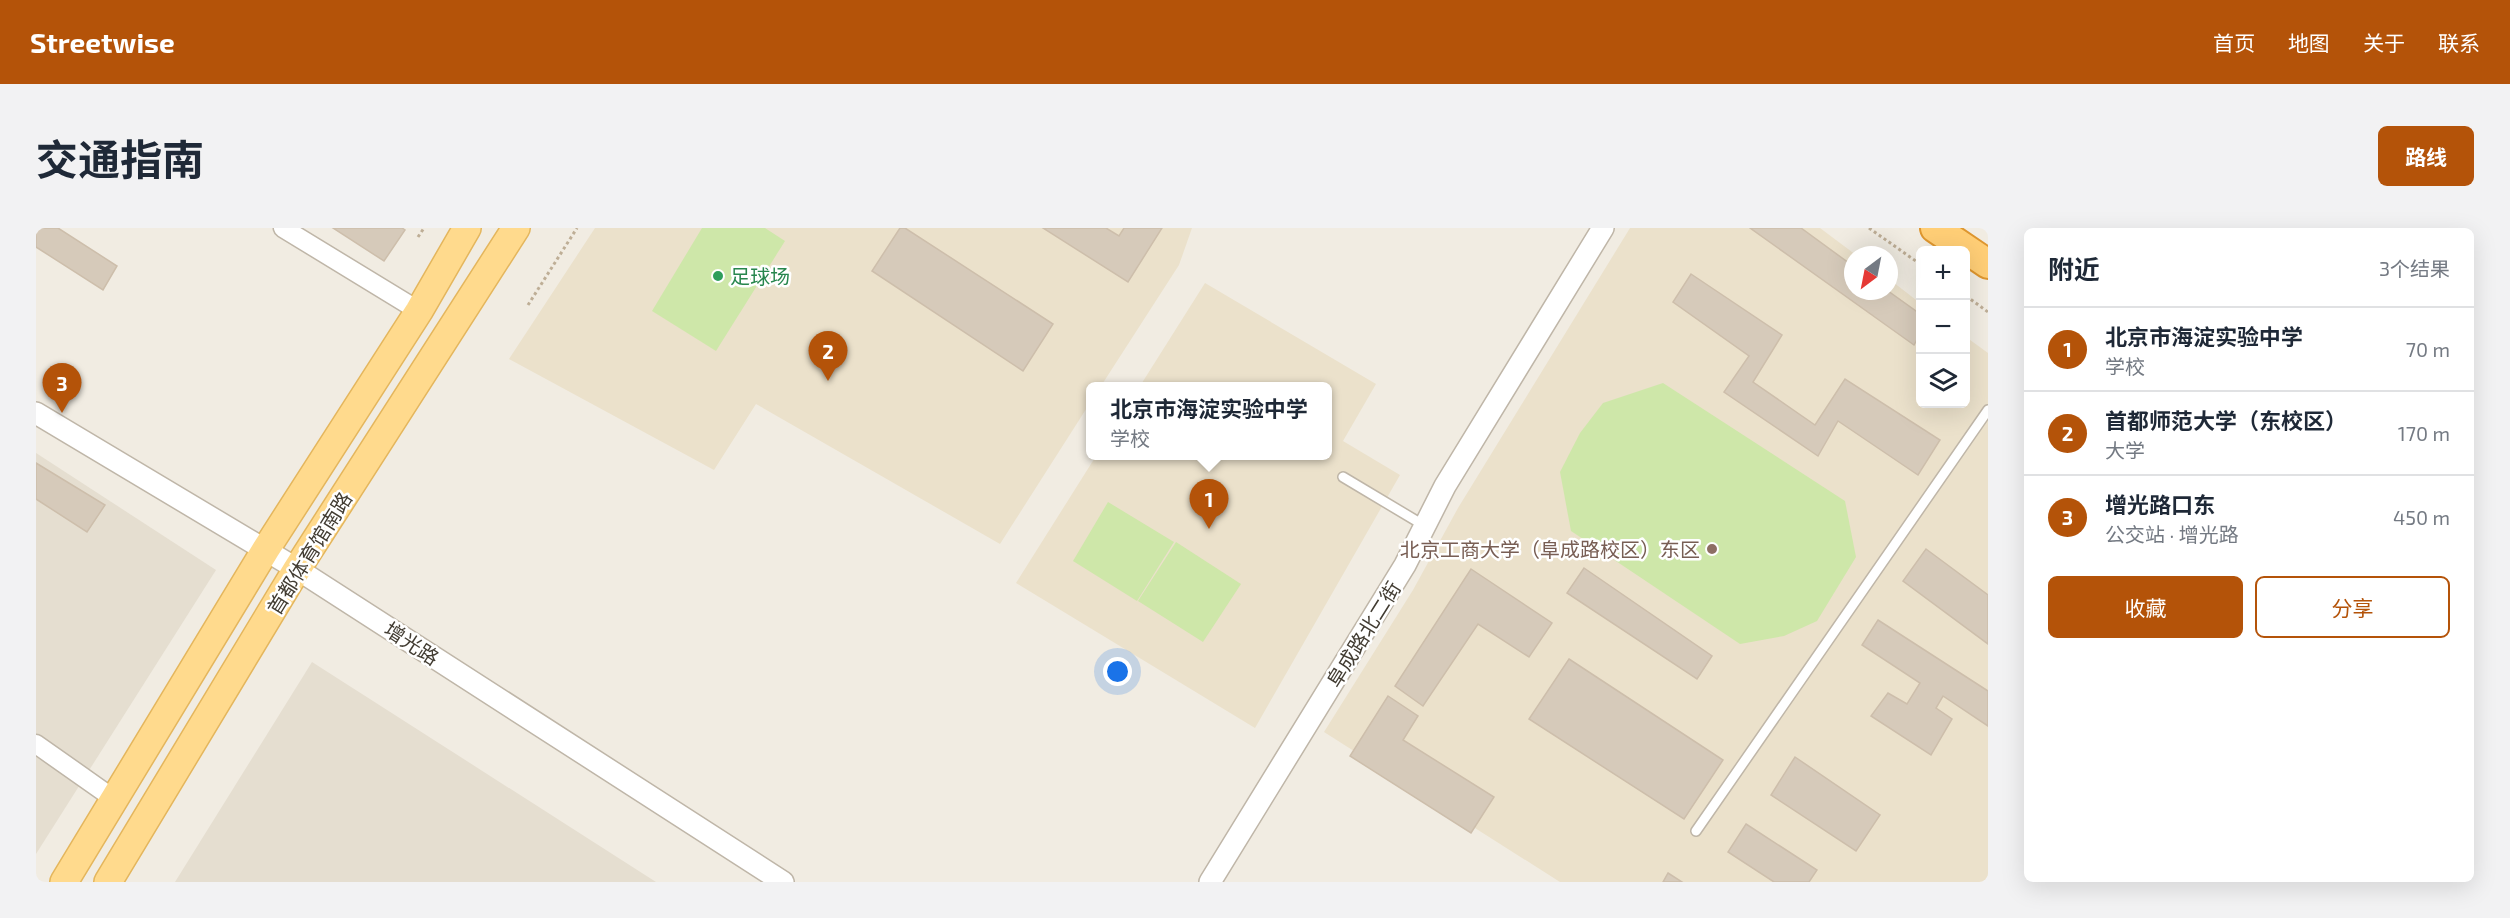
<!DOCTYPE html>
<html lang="zh">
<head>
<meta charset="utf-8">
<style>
	:root { --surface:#fff; --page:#f2f2f3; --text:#1f2937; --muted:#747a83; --line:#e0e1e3; --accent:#b45309 }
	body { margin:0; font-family:"Exo 2","Noto Sans SC",sans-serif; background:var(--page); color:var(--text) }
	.controls { position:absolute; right:18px; top:18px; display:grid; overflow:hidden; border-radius:9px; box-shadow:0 6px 24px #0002 }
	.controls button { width:54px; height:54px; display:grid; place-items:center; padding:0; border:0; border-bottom:2px solid var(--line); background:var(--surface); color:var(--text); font:30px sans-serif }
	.compass { position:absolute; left:1808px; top:18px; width:54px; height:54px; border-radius:50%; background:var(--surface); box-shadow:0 6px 24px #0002; rotate:212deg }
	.you { position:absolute; left:1082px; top:444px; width:21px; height:21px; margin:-15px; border:4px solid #fff; border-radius:50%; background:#1a73e8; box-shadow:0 0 0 9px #1a73e833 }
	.badge { display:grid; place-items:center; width:39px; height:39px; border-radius:50%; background:var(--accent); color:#fff; font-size:20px; font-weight:700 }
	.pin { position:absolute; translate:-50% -50px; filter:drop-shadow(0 2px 3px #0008) }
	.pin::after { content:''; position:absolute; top:32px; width:21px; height:18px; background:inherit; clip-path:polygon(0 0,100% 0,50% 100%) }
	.popup { position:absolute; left:1050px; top:154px; width:246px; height:78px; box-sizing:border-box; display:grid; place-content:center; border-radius:9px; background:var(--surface); filter:drop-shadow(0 2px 4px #0005); font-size:20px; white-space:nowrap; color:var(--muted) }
	.popup b { font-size:22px; color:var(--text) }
	.popup::after { content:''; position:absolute; left:50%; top:100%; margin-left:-12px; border:12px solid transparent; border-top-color:var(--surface) }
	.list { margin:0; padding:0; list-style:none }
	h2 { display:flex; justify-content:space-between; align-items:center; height:78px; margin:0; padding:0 24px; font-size:26px }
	h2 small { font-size:20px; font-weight:400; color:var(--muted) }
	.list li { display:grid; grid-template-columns:39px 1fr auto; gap:18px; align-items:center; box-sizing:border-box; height:84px; padding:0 24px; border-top:2px solid var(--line) }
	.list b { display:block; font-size:22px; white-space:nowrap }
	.list p { margin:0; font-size:20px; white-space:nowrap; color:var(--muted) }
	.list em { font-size:20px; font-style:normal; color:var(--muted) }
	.actions { display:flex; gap:12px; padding:18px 24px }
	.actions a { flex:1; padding:14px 0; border:2px solid var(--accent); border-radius:9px; text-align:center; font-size:21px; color:var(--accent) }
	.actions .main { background:var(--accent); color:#fff }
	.icon { flex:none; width:33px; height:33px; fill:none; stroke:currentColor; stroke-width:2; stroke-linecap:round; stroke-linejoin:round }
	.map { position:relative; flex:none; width:1952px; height:654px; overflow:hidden; border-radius:9px }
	header { display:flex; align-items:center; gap:36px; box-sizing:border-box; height:84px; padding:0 30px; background:var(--accent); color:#fff }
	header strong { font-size:28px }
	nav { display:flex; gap:33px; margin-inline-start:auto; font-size:21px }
	.intro { display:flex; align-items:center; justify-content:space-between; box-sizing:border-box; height:144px; padding:0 36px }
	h1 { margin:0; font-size:42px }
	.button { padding:15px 27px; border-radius:9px; background:var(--accent); color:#fff; font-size:21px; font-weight:700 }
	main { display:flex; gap:36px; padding:0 36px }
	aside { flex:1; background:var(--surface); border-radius:9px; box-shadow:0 6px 24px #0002 }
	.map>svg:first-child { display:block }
	.residential { fill:#e5ded0 }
	.education { fill:#ebe1cb }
	.green { fill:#cee7a9 }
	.building { fill:#d6caba; stroke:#cdbeab; stroke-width:1.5 }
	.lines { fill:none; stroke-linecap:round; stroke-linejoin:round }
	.service-casing { stroke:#bfb6a8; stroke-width:12 }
	.minor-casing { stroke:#bfb6a8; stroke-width:21 }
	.tertiary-casing { stroke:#bfb6a8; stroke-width:24 }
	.primary-casing { stroke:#e4b65d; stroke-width:30 }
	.trunk-casing { stroke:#de962f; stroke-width:32 }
	.path { stroke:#beae96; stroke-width:3; stroke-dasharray:3 3; stroke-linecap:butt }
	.service { stroke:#fff; stroke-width:9 }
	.minor { stroke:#fff; stroke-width:18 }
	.tertiary { stroke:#fff; stroke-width:21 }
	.primary { stroke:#ffda8d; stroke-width:27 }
	.trunk { stroke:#ffce76; stroke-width:28 }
	.leisure-dot { fill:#2e9e5b; stroke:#fff; stroke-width:2 }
	.education-dot { fill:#8d6e63; stroke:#fff; stroke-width:2 }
	.labels { text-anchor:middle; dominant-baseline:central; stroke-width:5; stroke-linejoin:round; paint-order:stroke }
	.leisure-label { font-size:20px; fill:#27864d; stroke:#fff; text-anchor:start }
	.education-label { font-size:20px; fill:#785e54; stroke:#fff; text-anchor:end }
	.street-label { font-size:20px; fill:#423c32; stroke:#fff }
</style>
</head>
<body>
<header>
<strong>Streetwise</strong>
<nav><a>首页</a><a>地图</a><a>关于</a><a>联系</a></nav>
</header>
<div class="intro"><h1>交通指南</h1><a class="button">路线</a></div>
<main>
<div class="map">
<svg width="1952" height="654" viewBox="0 0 1952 654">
	<rect width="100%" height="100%" fill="#f1ece2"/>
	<g class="residential">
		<polygon points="0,225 180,342 0,626"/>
		<polygon points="276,434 620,654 139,654"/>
	</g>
	<g class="education">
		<polygon points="559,0 1156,0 1143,37 1065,158 1054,158 1054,175 964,316 720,176 678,242 473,131"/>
		<polygon points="1594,0 1784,0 1820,27 1817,27 1817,63 1853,63 1853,51 1884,75 1884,176 1930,176 1930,109 1952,125 1952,654 1524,654 1288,504 1377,362 1422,280"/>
		<polygon points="1169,55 1340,156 1307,213 1364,247 1219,500 980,355 1060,228 1292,228 1292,158 1104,158"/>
	</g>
	<g class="green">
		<polygon points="666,0 729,0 749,13 680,123 616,83"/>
		<polygon points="1627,155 1809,273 1820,329 1781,393 1748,408 1704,416 1535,303 1524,244 1544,205 1567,175"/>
		<polygon points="1072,274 1138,314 1101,373 1037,333"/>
		<polygon points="1140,314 1205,356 1167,414 1102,373"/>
	</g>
	<g class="building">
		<polygon points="0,0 22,0 81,38 67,62 0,19"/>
		<polygon points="297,0 366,0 369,2 348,33"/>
		<polygon points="864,0 869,0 1017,96 987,143 836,43"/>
		<polygon points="1007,0 1070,0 1083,8 1088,0 1126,0 1092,54"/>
		<polygon points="1714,0 1765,0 1817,38 1817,63 1852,63 1884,86 1884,106 1878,117"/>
		<polygon points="1655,46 1746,107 1717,154 1779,197 1809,151 1904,212 1882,247 1802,193 1782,228 1688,164 1713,128 1637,74"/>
		<polygon points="0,235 69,277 51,304 0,271"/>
		<polygon points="1890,321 1952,367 1952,416 1867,353"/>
		<polygon points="1548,340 1676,428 1661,451 1531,365"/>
		<polygon points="1435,341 1516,395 1493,429 1442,396 1387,478 1359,458"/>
		<polygon points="1842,392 1952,463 1952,498 1907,468 1900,480 1916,491 1895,527 1835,488 1852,465 1871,476 1884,455 1826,417"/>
		<polygon points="1533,431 1687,532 1648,591 1493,491"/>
		<polygon points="1352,468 1382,488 1367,512 1458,569 1435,605 1314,528"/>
		<polygon points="1759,529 1844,587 1820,623 1735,567"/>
		<polygon points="1710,596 1781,642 1773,654 1738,654 1692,624"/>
		<polygon points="1632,645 1646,654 1627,654"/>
	</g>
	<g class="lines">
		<defs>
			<g id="service">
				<polyline points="1307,249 1389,298"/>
				<polyline points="1660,603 1952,182"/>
			</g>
			<g id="minor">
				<polyline points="247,0 383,83"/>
				<polyline points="0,516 78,571"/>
			</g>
			<g id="tertiary">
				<polyline points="0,185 261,341 747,654"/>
				<polyline points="1174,654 1369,337 1409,258 1567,0"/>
			</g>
			<g id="primary">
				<polyline points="28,654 230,321 383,83 431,0"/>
				<polyline points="72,654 261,341 480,0"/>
			</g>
			<polyline id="trunk" points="1899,0 1952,36"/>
		</defs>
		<use href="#service" class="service-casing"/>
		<use href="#minor" class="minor-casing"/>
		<use href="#tertiary" class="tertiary-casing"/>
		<use href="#primary" class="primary-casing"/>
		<use href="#trunk" class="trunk-casing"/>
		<g class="path">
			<polyline points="1833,0 1884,36"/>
			<polyline points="382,9 388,0"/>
			<polyline points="1930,68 1952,84"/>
			<polyline points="492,77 541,0"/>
		</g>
		<use href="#service" class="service"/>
		<use href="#minor" class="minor"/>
		<use href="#tertiary" class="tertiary"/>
		<use href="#primary" class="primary"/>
		<use href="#trunk" class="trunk"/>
	</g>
	<circle class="leisure-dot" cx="682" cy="48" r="6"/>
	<circle class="education-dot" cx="1676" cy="321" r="6"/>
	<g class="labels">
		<g class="leisure-label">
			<text x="694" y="48">足球场</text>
		</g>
		<g class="education-label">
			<text x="1664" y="321">北京工商大学（阜成路校区）东区</text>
		</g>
		<g class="street-label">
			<text transform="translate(273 325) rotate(-58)">首都体育馆南路</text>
			<text transform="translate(1327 406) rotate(-58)">阜成路北二街</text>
			<text transform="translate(376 415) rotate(33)">增光路</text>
		</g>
	</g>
</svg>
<div class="controls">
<button>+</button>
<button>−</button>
<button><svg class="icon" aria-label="layers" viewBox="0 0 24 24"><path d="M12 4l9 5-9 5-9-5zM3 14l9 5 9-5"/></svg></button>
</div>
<svg class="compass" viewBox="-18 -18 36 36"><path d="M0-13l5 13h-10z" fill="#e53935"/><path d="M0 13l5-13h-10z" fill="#747a83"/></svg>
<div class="you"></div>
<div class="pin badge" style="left:1173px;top:301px">1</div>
<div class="popup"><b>北京市海淀实验中学</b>学校</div>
<div class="pin badge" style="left:792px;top:153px">2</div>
<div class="pin badge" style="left:26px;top:185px">3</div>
</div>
<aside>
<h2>附近<small>3个结果</small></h2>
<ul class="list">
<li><span class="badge">1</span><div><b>北京市海淀实验中学</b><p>学校</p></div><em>70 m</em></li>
<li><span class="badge">2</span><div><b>首都师范大学（东校区）</b><p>大学</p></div><em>170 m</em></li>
<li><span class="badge">3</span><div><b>增光路口东</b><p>公交站 · 增光路</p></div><em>450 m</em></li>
</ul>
<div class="actions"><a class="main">收藏</a><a>分享</a></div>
</aside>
</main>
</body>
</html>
